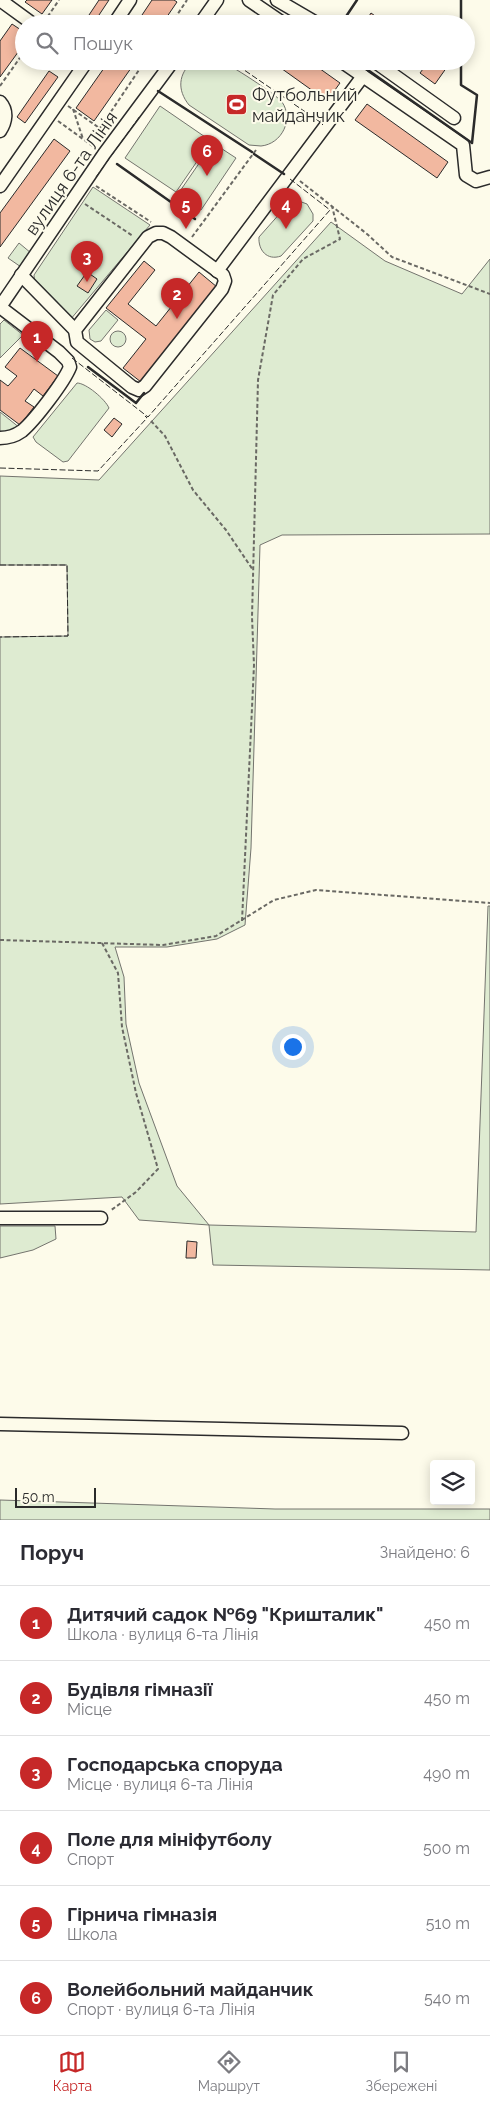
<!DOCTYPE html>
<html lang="uk">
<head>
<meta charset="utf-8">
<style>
	:root { --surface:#fff; --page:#f7f7f7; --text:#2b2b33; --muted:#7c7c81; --line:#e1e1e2; --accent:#c62828 }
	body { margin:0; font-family:Raleway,sans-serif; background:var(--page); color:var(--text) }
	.controls { position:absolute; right:15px; bottom:15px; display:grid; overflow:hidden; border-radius:5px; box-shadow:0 2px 12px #0003 }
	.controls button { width:45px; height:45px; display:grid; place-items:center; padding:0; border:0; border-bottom:1px solid var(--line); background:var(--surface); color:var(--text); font:25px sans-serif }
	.scale { position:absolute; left:15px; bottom:12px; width:81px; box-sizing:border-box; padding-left:5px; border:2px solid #2b2b2b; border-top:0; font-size:14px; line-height:18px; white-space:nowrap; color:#2b2b2b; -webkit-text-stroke:4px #fdfbea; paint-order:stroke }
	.you { position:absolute; left:292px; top:1046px; width:18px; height:18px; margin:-12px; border:4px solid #fff; border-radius:50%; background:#1a73e8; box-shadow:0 0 0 8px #1a73e833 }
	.badge { display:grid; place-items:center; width:32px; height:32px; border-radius:50%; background:var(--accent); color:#fff; font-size:16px; font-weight:700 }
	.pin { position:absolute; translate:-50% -41px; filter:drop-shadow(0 1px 2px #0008) }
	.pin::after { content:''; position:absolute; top:26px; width:18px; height:15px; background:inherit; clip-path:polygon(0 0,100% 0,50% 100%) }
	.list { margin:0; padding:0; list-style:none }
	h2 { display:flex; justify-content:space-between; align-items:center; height:65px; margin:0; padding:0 20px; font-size:21px }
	h2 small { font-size:16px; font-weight:400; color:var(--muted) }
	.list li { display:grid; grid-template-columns:32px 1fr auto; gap:15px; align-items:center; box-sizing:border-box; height:75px; padding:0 20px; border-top:1px solid var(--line) }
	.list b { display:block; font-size:19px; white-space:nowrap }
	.list p { margin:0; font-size:16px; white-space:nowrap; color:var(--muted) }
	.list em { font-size:16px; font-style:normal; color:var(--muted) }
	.icon { flex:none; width:28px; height:28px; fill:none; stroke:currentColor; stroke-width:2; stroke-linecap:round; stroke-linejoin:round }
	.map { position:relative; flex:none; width:490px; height:1520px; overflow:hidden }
	.search { position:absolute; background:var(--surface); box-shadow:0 2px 12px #0003; left:15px; right:15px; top:15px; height:55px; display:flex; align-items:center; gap:12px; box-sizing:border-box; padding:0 18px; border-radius:28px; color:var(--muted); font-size:19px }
	.sheet { height:515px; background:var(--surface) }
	nav { display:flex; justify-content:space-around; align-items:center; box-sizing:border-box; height:70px; border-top:1px solid var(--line); background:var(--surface); font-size:14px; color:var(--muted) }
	nav a { display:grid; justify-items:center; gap:2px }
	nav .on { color:var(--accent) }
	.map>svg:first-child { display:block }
	.green { fill:#deebd1; stroke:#74746e }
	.building { fill:#f2b8a0; stroke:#2b2b2b }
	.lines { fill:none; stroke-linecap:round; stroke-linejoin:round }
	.minor-casing { stroke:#2b2b2b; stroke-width:15 }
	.path { stroke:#6a6964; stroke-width:2; stroke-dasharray:4 2.5; stroke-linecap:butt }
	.minor { stroke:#fdfbea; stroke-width:12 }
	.fence { stroke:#2b2b2b; stroke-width:1; stroke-dasharray:6 2.5; stroke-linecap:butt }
	.wall { stroke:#2b2b2b; stroke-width:2.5 }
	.labels { text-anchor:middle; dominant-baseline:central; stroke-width:4; stroke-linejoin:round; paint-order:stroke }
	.poi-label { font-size:18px; fill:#2b2b2b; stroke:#fdfbea; text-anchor:start }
	.street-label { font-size:18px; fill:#2b2b2b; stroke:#fdfbea }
</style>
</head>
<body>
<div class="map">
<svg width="490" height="1520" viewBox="0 0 490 1520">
	<rect width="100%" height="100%" fill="#fdfbea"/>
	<g class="green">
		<path d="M193 61C202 61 212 60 220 61 228 63 277 95 282 102 294 119 282 144 261 146 257 146 253 145 249 145L189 105C177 90 178 74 193 61Z"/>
		<polygon points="160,106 211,141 176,192 125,158"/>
		<polygon points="213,143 236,158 201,210 178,194"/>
		<polygon points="93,187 150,225 70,320 35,286 34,275"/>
		<path d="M296 200 307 204 313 214V221L281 256C267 261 258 250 259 237L290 202Z"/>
		<polygon points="331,222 385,261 462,294 490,259 490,534 282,535 260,545 251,848 245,925 217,939 167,947 115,947 124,977 126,1024 139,1083 177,1186 209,1225 476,1232 488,906 490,906 490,1270 213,1265 209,1225 139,1220 122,1197 0,1204 0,637 68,636 67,565 0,565 0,476 99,480"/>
		<polygon points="19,243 31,253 21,267 8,258"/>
		<polygon points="106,310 118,320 101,341 95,342 90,339 89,330"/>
		<polygon points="4,320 23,335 0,358 0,324"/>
		<circle cx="118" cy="339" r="8"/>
		<path d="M77 383C86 383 105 399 109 408L68 461 63 462 36 442 33 437Z"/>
		<polygon points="0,412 20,428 0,436"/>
		<polygon points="0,1226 55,1226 56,1239 33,1250 0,1258"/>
		<polygon points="0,1500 275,1509 490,1509 490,1520 0,1520"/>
	</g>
	<g class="building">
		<polygon points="27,0 52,0 42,14 25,2"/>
		<polygon points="99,0 109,0 93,24 83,24"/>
		<polygon points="152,0 174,0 177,2 162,24 136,24"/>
		<polygon points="371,13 386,24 364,24"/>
		<polygon points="245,17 255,24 241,24"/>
		<polygon points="12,24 24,32 24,44 0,77 0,41"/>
		<polygon points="109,61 136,61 94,121 76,108"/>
		<polygon points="271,61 309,61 340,83 327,101"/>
		<polygon points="429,61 439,61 447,67 435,84 420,73"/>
		<polygon points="49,71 58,77 25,123 17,117"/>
		<polygon points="367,104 448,162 437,178 355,120"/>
		<polygon points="54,139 70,151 0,247 0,213"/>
		<polygon points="144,261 155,270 128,304 156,326 199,272 217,287 141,382 123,368 146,339 106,308"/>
		<polygon points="87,272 97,279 88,293 77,286"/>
		<polygon points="20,348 58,376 43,396 34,389 29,396 25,401 34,407 20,425 0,410 0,380 8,386 17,376 5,367"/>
		<polygon points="114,418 122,424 112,437 104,430"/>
		<polygon points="187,1241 197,1242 196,1258 186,1258"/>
	</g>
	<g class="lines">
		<defs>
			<g id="minor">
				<polyline points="0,0 33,24"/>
				<polyline points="249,0 284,24"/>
				<polyline points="277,0 318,24"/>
				<polyline points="114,24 130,0"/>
				<polyline points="200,24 217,0"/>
				<polyline points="341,61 463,145 466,175 476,181 490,177"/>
				<polyline points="374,61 454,118"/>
				<path d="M0 102C8 111 6 122 0 131"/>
				<polyline points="0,186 87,61"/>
				<polygon points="156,233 163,233 171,237 223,275 225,281 222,289 145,386 139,390 132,387 77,342 75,330 148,237"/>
				<polyline points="217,271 363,76"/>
				<polyline points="21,275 75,330"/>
				<polyline points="0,307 104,154 173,61"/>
				<path d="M0 307 59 352 68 361 70 367C64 382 35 420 22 431 15 436 8 438 0 438"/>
				<polyline points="0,1218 101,1218"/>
				<polyline points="0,1424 402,1433"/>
			</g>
		</defs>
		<use href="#minor" class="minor-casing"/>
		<g class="path">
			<polyline points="44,22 59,0"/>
			<polyline points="171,24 187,0"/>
			<polyline points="0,86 24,52"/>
			<polyline points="68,106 105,132"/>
			<polyline points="73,109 83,139"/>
			<polyline points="58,121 94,147"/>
			<polyline points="100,128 145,61"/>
			<polyline points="300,181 367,234 392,257 490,294"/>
			<polyline points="96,186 151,222"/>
			<polyline points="85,204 133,236"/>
			<polyline points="192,237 256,150"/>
			<polyline points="151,421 165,436 193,490 226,530 253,570"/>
			<polyline points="242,921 254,665 252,617 258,380 273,295 303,259 340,239 332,206"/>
			<polyline points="0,940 163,945 216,936 274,900 316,890 490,903"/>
			<polyline points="102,943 118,973 122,1027 136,1093 158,1169 136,1192 110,1211"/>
		</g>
		<use href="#minor" class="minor"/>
		<g class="fence">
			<polyline points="231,61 323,124 322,125"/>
			<polyline points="96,177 140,116"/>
			<polyline points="72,358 148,417 330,210 290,179"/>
			<polyline points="0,468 98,471 147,418 145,416"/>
			<polyline points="0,565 67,565 68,636 0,637"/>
		</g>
		<g class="wall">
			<polyline points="341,24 357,0"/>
			<polyline points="461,24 461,0"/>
			<polyline points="355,61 472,143 477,95 461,85 461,61"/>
			<polyline points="158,91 252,152"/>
			<polyline points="254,154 284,174"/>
			<polyline points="117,164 195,219"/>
			<polyline points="88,367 136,403 144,393"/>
		</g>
	</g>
	<defs>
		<symbol id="stadium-square" viewBox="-11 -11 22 22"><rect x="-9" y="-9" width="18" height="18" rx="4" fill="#c62828" stroke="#fdfbea"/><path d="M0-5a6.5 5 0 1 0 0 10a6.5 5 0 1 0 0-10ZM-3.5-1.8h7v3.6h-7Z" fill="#fff"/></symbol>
	</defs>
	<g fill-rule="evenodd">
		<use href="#stadium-square" x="224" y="92" width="25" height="25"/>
	</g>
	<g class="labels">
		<g class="poi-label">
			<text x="252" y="94">Футбольний<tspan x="252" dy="21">майданчик</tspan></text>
		</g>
		<g class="street-label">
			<text transform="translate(71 173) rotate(-55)">вулиця 6-та Лінія</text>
		</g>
	</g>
</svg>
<div class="controls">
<button><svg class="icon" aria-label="layers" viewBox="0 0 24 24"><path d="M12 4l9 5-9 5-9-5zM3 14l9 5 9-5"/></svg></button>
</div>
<div class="scale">50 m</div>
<div class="you"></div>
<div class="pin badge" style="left:37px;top:362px">1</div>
<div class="pin badge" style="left:177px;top:319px">2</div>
<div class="pin badge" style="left:87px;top:282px">3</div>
<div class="pin badge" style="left:286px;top:229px">4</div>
<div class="pin badge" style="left:186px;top:229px">5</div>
<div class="pin badge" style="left:207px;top:176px">6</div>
<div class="search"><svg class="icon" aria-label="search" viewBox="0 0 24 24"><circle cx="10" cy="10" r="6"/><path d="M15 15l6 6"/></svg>Пошук</div>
</div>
<section class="sheet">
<h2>Поруч<small>Знайдено: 6</small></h2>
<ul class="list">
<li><span class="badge">1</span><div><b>Дитячий садок №69 &quot;Кришталик&quot;</b><p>Школа · вулиця 6-та Лінія</p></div><em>450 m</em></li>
<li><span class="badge">2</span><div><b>Будівля гімназії</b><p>Місце</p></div><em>450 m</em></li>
<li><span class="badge">3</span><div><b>Господарська споруда</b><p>Місце · вулиця 6-та Лінія</p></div><em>490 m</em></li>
<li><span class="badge">4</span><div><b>Поле для мініфутболу</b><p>Спорт</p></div><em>500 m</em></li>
<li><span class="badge">5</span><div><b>Гірнича гімназія</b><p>Школа</p></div><em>510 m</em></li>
<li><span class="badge">6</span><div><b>Волейбольний майданчик</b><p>Спорт · вулиця 6-та Лінія</p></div><em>540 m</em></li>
</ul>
</section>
<nav>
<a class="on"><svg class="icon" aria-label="map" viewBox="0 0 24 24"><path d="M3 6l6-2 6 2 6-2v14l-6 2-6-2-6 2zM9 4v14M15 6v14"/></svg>Карта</a>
<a><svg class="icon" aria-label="directions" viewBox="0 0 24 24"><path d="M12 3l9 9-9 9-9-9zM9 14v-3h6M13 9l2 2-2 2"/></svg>Маршрут</a>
<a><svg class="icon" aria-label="saved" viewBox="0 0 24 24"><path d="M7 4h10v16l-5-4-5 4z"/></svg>Збережені</a>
</nav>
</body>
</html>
